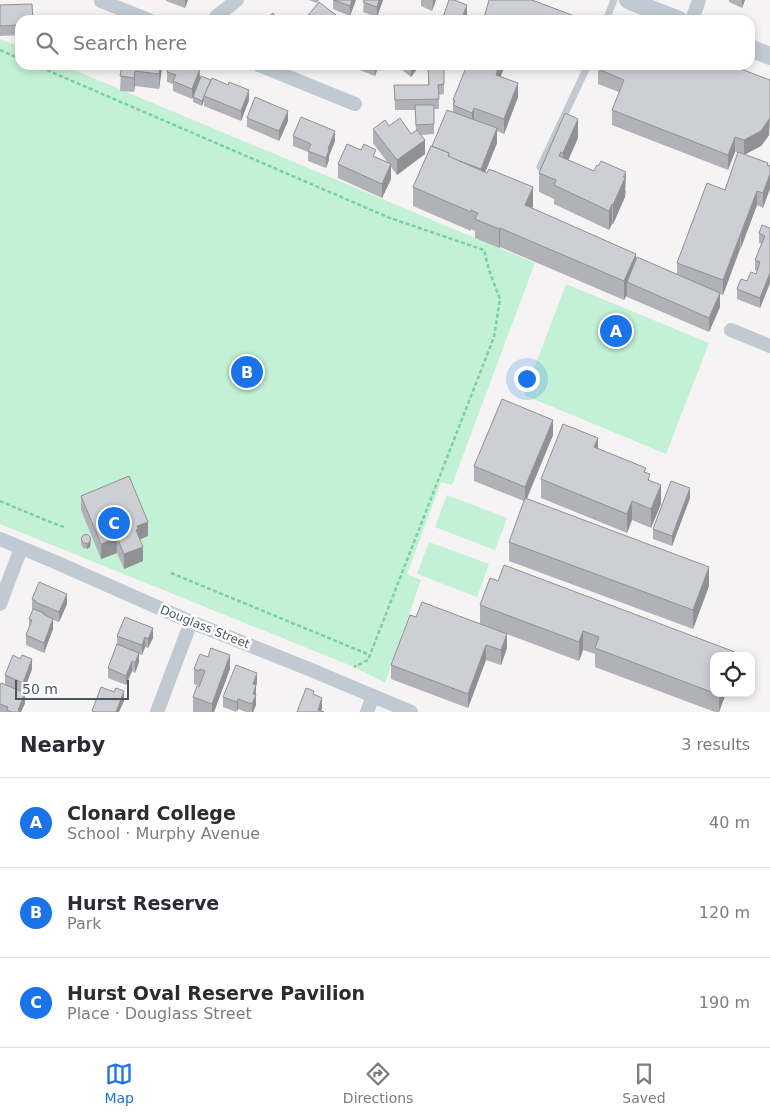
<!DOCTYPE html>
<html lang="en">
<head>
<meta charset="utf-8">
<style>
	:root { --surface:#fff; --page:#f7f7f7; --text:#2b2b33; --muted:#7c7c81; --line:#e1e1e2; --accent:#1a73e8 }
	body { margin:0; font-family:"DejaVu Sans",sans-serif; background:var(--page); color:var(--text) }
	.controls { position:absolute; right:15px; bottom:15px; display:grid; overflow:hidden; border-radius:10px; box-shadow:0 2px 8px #0003 }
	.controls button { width:45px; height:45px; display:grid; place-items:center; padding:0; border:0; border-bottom:1px solid var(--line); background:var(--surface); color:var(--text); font:25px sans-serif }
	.scale { position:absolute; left:15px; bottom:12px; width:114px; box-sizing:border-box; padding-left:5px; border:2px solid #4a5661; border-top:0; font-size:14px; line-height:18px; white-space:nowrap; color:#4a5661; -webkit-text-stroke:4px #fff; paint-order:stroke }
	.you { position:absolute; left:526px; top:378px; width:18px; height:18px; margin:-12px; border:4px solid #fff; border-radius:50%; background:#1a73e8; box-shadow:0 0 0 8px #1a73e833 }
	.badge { display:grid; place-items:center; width:32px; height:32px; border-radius:50%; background:var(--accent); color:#fff; font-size:16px; font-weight:700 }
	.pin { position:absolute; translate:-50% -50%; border:2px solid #fff; box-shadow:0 1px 5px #0006 }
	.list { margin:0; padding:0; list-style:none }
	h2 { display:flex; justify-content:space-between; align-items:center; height:65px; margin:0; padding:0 20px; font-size:21px }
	h2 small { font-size:16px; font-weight:400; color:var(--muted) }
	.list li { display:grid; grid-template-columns:32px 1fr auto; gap:15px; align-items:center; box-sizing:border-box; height:90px; padding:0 20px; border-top:1px solid var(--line) }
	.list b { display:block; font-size:19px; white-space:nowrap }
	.list p { margin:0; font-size:16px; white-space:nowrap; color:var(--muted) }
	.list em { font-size:16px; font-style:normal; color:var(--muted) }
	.icon { flex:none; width:28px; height:28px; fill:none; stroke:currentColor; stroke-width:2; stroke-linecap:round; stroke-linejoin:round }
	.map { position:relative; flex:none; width:770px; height:712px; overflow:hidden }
	.search { position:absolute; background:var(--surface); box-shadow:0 2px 8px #0003; left:15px; right:15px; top:15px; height:55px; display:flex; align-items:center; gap:12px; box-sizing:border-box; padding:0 18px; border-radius:15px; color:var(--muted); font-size:19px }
	.sheet { height:335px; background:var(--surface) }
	nav { display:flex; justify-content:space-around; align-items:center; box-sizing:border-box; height:70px; border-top:1px solid var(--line); background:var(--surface); font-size:14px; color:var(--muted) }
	nav a { display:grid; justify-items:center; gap:2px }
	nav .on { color:var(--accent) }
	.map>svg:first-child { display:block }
	.green { fill:#c3f1d5 }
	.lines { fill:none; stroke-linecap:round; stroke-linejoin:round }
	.path { stroke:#7ad0a6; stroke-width:2.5; stroke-dasharray:4 2.5; stroke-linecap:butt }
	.service { stroke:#c1cad2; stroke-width:7 }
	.minor { stroke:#c1cad2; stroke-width:14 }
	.tertiary { stroke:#c1cad2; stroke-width:18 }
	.wall { fill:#b0b2b7 }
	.shaded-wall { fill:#909195 }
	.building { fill:#cdcfd5; stroke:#909195 }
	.labels { text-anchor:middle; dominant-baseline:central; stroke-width:5; stroke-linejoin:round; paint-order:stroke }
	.street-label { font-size:12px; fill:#4a5661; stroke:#fff }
</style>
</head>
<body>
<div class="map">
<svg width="770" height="712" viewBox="0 0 770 712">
	<rect width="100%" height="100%" fill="#f5f3f3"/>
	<g class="green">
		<polygon points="0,39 20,47 20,65 62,65 535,263 452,485 441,482 407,574 421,580 385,683 354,667 0,524"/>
		<polygon points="566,284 709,343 666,454 524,395"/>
		<polygon points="447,495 507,518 495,550 435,527"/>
		<polygon points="429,542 489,564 477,597 417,574"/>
	</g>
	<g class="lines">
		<g class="path">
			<polyline points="0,50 20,59"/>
			<polyline points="35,65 390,218 484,250 489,270 500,299 494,337 368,660 354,667"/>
			<polyline points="0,501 43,519 66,528"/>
			<polyline points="171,573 370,655"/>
		</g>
		<g class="service">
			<polyline points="606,20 614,0"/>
			<polyline points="540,167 588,65"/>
		</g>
		<g class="minor">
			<polyline points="101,1 149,20"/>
			<polyline points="214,20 217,16 237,0"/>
			<polyline points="692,20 699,0"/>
			<polyline points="259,65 355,104"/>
			<polyline points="731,330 770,346"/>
			<polyline points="0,539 53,561 191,622 309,669 411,712"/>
			<polyline points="0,604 21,548"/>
			<polyline points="157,712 191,622"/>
			<polyline points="367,712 373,696"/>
		</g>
		<g class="tertiary">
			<polyline points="628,0 679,20"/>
			<polyline points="750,48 770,56"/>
		</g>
	</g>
	<g class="wall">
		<polygon points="166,0 188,0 185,8 166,1"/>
		<polygon points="309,0 319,0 317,3"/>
		<polygon points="333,0 356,0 350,16 333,9"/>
		<polygon points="364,0 383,0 377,17 363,12"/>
		<polygon points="421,0 436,0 432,11 421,6"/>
		<polygon points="729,0 745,0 742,8 729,2"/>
		<polygon points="0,5 20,20 20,35 0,36"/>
		<polygon points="118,65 162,65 159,89 135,86 134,92 120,91 121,71"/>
		<polygon points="347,65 379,65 375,76"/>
		<polygon points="396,65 420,65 411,77"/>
		<polygon points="428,65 444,65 444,94 439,95 439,109 434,109 434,134 421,135 425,154 397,175 391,167 391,179 382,198 338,178 338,164 376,157 388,163 373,143 373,129 389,126 411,134 416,131 415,110 395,110 394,85 428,85"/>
		<polygon points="467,65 505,65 501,76 518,97 504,134 497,131 497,143 485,172 533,206 532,208 636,259 677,274 677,263 725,190 738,153 735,152 728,170 612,125 612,110 619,92 598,84 598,69 769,135 761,146 744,155 768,163 763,208 757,205 723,295 720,294 720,307 709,332 627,297 627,295 624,300 500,247 499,248 475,238 475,231 471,229 471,231 413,206 413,187 432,146 453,112 453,100"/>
		<polygon points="199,69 200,79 192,99 173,91 173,84 167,82 167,72"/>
		<polygon points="201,76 249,100 241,121 204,106 204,100 202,106 193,102 193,97"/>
		<polygon points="565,113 578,138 568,160 626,191 625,197 613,224 612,224 609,230 554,204 554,199 539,192 539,173"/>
		<polygon points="247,118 288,121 279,141 247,127"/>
		<polygon points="293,136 335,141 329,156 329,160 326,168 308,161 308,152 293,146"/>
		<polygon points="770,228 770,283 760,308 737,299 737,289 756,274 757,271 755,270 755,260 761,244 759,243 759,233"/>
		<polygon points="553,435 527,499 709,586 693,629 509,561 509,542 524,501 474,481 474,466"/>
		<polygon points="598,448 646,473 661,504 651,528 632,520 627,533 541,498 541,479"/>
		<polygon points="81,496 148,536 140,540 143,561 124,569 117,553 101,559 81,510"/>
		<polygon points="690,498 672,546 653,539 653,529"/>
		<polygon points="81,539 91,543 90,547 87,549 83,548 81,544"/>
		<polygon points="498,581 735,656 714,656 714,693 726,693 719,712 715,712 595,667 595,654 583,650 579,661 507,634 507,648 501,665 486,660 468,708 391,679 391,665 416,617 480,623 480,605"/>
		<polygon points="32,599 67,604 59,622 53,620 53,629 44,653 26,645 26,635 29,627 29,619 33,609 32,609"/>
		<polygon points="125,617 153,638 148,648 145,647 142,655 139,654 139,662 135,673 132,671 126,685 108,678 108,668 117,644 117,636"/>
		<polygon points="32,669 23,692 25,703 21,712 0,712 0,686 5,685 5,675"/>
		<polygon points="194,669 230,669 214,712 193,712 193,697 199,687 199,686 194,684"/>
		<polygon points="257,683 256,685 256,705 253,712 246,712 238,709 236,712 223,707 223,697"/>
	</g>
	<g class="shaded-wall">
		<polygon points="185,0 188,0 185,8"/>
		<polygon points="352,0 356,0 350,16 350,6"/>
		<polygon points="379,0 383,0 377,17 377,7"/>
		<polygon points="433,0 436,0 432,11"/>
		<polygon points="742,0 745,0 742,8"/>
		<polygon points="467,5 467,15 465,20 461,20"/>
		<polygon points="160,65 162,65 162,69 159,89 159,74"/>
		<polygon points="199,65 200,79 192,99 192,89"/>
		<polygon points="375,65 379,65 375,76"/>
		<polygon points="412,65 420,65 411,77 411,67"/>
		<polygon points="499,65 505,65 496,89 496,75"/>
		<polygon points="135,71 135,86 134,92 134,78"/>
		<polygon points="518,83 518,97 504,134 504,119"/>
		<polygon points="249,90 249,100 241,121 241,111"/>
		<polygon points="204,96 204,100 202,106 202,101"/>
		<polygon points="474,108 474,122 472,127 472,113"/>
		<polygon points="288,111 288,121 279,141 279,131"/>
		<polygon points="770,118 769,135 761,146 744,155 744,140"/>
		<polygon points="578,119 578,138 563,172 563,153"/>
		<polygon points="497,128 497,143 481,183 481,169"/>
		<polygon points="335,131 335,141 329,156 329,160 326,168 326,158 328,149"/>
		<polygon points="735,137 735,152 728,170 728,155"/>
		<polygon points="425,140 425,154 397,175 397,160"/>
		<polygon points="391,164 391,179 382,198 382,184"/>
		<polygon points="626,172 625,197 613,224 613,205"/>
		<polygon points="770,174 770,189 763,208 763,193"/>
		<polygon points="533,187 533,206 525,224 525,205"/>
		<polygon points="757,191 757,205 741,248 741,234"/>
		<polygon points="612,204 612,224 609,230 609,211"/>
		<polygon points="500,228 500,247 499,248 499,229"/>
		<polygon points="740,233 740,248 723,295 723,280"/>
		<polygon points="636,254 636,273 627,282 627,295 624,300 624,281"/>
		<polygon points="770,273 770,283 760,308 760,298"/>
		<polygon points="720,293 720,307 709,332 709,318"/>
		<polygon points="553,420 553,435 525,502 525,487"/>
		<polygon points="598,438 598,457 594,447"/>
		<polygon points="661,485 661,504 651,528 651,509"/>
		<polygon points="690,488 690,498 672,546 672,536"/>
		<polygon points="632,501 632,520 627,533 627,514"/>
		<polygon points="148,522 148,536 138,540 136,545 137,526"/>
		<polygon points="91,538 90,547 87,549 87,544"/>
		<polygon points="117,538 117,553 101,559 101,544"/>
		<polygon points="143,547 143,561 124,569 124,554"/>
		<polygon points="709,567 709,586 693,629 693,610"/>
		<polygon points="67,594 67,604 59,622 59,612"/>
		<polygon points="53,619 53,629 44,653 44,643"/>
		<polygon points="153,628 153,638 148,648 148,639"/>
		<polygon points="583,631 583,650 579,661 579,642"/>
		<polygon points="507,634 507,648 501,665 501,650"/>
		<polygon points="145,637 145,647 142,655 142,645"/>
		<polygon points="486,645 486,660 468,708 468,694"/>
		<polygon points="139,653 139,662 135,673 135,663"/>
		<polygon points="230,655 230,669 214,712 212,712 212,704"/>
		<polygon points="32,659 32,669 23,693 23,683"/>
		<polygon points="132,661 132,671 126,685 126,676"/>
		<polygon points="257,673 257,683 254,691 256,685 256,705 253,712 252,712 253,684"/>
		<polygon points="124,691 124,701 119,712 116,712"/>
		<polygon points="25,693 25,703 21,712 18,712 18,710"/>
		<polygon points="719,693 726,693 719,712"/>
		<polygon points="322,698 322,708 321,712 318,710"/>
		<polygon points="238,699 238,709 237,712 237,702"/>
	</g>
	<g class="building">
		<polygon points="334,0 352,0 350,6"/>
		<polygon points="364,0 379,0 377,7 363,2"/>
		<polygon points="449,0 454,0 467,5 461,20 442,20"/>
		<polygon points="489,0 532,0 585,20 483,20 486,11"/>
		<polygon points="319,2 336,15 332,20 304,20"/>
		<polygon points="32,4 33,20 20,20 20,25 0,26 0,5"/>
		<polygon points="273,13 278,20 280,18 282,20 264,20"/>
		<polygon points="122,65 160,65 159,74 135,71 134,78 120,76"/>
		<polygon points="170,65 199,65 197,68 200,69 192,89 173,81 176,75 167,72"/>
		<polygon points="428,65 444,65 444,84 438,85 439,99 395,100 394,85 429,85"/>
		<polygon points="467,65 499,65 496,75 518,83 504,119 474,108 472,113 453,105 455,101 453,100"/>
		<polygon points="599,65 730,65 770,80 770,118 761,131 744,140 735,137 728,155 612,110 624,80 598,69"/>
		<polygon points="201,76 211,80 202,101 193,97"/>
		<polygon points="212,78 228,85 229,82 249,90 241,111 204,96"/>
		<polygon points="255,97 288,111 279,131 247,118"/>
		<polygon points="415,105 434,105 434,124 416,125"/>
		<polygon points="447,110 497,128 481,169 449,157 449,153 432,146"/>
		<polygon points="565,113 578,119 563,153 561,152 559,156 594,171 597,165 598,166 601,161 626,172 623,177 625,178 613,205 612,204 609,211 554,185 556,180 539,173"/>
		<polygon points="301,117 335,131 328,149 329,150 326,158 308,151 311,144 293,136"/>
		<polygon points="400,118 411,134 417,130 425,140 397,160 373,129 385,120 389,126"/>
		<polygon points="347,144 361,150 364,144 376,150 373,156 391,164 382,184 338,164"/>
		<polygon points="431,146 449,153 448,156 487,173 489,169 533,187 525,205 636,254 624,281 500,228 499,229 475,219 478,213 471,210 471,212 413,187"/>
		<polygon points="738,152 768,163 767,165 770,166 770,174 763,193 757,191 723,280 677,263 707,183 725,190"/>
		<polygon points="762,225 770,228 770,273 760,298 737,289 741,279 747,281 751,272 756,274 760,262 755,260 765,236 759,233"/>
		<polygon points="637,257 720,293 709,318 627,282"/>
		<polygon points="502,399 553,420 525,487 474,466"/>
		<polygon points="563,424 598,438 594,447 646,468 644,472 650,474 648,480 661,485 651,509 632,501 627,514 541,479"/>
		<polygon points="129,476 148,522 137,526 138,529 136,530 143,547 124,554 117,538 101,544 81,496"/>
		<polygon points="671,481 690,488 672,536 653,529"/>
		<polygon points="525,498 709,567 693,610 509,542"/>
		<circle cx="86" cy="539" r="4.5"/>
		<polygon points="504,565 735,652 733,656 714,656 714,693 595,648 599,637 583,631 579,642 480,605 490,578 498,581"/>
		<polygon points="39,582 67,594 59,612 35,602 36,601 32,599"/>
		<polygon points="422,602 507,634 501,650 486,645 468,694 391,665 410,615 416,617"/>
		<polygon points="33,609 44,613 43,614 53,619 44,643 26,635 32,620 29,619"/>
		<polygon points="125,617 153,628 148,639 145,637 142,645 117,636"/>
		<polygon points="117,644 139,653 135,663 132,661 126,676 108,668"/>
		<polygon points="211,648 230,655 212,704 193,697 197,686 199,687 205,671 200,669 199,671 194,669 200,654 208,657"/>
		<polygon points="13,655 20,659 22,655 32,659 23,683 5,675"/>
		<polygon points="236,665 257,673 253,684 256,685 253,694 256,695 252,704 238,699 237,702 223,697"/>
		<polygon points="1,683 25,693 18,710 19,710 19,712 12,712 7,710 8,707 0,704 0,686"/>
		<polygon points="101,687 114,692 116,688 124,691 116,712 95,712 92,711"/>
		<polygon points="306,688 314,691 313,694 322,698 318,710 324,712 297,712"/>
	</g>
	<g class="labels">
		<g class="street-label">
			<text transform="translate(205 627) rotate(22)">Douglass Street</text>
		</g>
	</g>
</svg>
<div class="controls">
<button><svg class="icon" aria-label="locate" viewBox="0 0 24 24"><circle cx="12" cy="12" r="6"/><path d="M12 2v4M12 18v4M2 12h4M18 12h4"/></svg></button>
</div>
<div class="scale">50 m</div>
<div class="you"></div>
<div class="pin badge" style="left:616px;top:331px">A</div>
<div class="pin badge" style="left:247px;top:372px">B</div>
<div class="pin badge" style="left:114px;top:523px">C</div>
<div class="search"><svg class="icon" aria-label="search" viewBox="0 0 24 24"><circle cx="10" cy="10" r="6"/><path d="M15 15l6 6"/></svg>Search here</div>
</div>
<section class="sheet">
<h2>Nearby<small>3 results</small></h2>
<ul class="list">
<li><span class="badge">A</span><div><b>Clonard College</b><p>School · Murphy Avenue</p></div><em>40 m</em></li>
<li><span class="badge">B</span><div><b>Hurst Reserve</b><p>Park</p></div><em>120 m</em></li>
<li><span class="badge">C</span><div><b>Hurst Oval Reserve Pavilion</b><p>Place · Douglass Street</p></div><em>190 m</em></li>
</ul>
</section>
<nav>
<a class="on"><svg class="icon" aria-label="map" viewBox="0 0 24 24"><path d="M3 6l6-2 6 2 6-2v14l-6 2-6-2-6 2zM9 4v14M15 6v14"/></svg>Map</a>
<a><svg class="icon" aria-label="directions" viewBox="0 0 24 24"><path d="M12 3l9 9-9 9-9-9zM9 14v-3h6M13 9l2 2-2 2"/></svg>Directions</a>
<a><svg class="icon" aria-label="saved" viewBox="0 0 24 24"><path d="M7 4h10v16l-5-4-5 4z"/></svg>Saved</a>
</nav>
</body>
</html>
